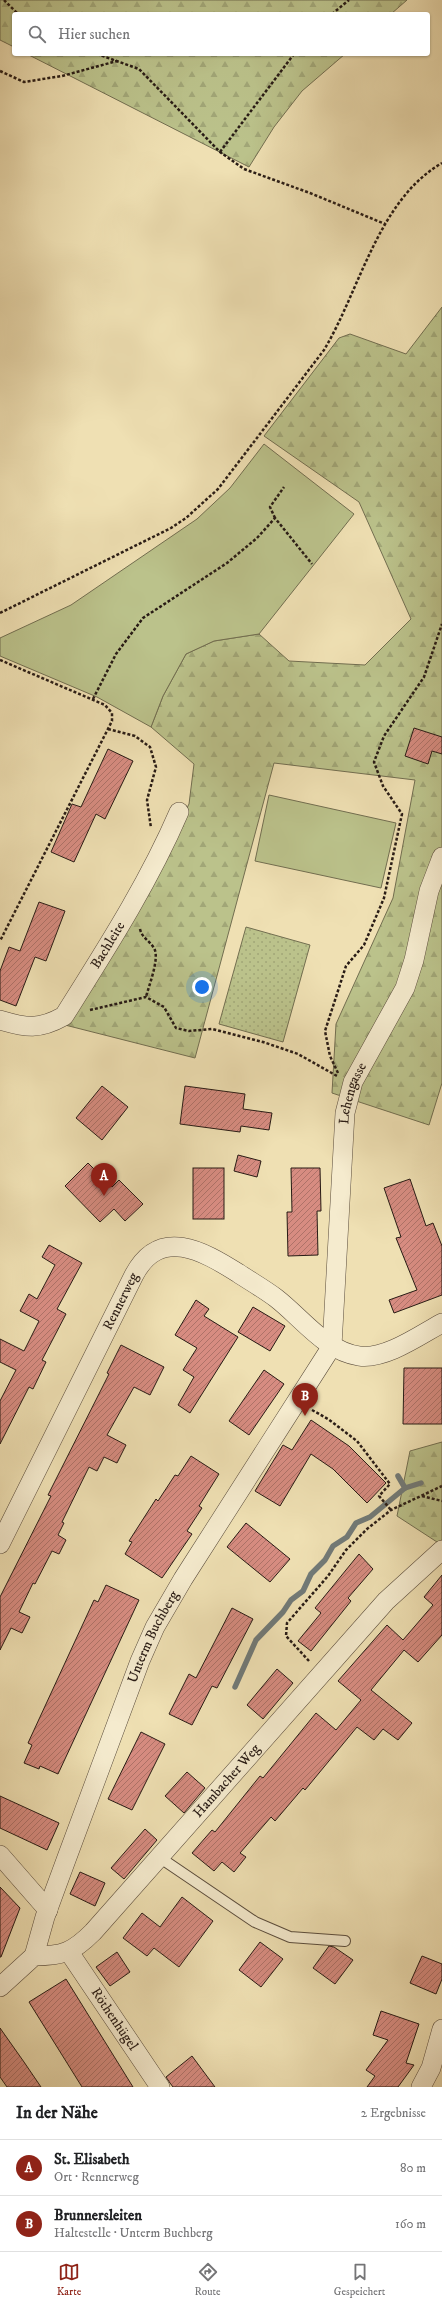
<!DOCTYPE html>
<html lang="de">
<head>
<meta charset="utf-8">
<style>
	:root { --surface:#fff; --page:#f6f6f6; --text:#202124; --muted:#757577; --line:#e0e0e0; --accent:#8f2418 }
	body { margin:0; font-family:"IM FELL DW Pica",serif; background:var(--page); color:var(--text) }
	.you { position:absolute; left:202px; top:987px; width:14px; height:14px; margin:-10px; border:3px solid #fff; border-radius:50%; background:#1a73e8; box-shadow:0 0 0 6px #1a73e833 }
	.badge { display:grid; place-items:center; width:26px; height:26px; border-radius:50%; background:var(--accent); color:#fff; font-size:13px; font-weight:700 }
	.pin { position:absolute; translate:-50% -33px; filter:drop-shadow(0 1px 2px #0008) }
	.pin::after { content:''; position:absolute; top:21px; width:14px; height:12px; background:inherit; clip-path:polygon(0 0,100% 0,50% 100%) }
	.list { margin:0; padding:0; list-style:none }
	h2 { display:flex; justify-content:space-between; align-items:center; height:52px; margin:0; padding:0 16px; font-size:17px }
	h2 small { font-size:13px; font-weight:400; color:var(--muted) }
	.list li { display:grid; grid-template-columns:26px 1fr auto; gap:12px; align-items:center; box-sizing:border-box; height:56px; padding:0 16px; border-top:1px solid var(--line) }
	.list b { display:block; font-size:15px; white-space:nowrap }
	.list p { margin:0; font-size:13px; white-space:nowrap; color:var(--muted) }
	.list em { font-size:13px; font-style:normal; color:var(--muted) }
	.icon { flex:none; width:22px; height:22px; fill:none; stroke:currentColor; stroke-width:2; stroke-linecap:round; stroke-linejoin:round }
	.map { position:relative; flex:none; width:442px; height:2087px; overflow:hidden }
	.search { position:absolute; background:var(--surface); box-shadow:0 1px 3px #0004; left:12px; right:12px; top:12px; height:44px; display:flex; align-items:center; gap:10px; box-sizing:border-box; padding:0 14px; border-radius:4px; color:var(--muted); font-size:15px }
	.sheet { height:164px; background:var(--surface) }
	nav { display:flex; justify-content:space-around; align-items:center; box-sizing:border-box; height:56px; border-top:1px solid var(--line); background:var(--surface); font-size:11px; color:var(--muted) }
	nav a { display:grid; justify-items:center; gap:2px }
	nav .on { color:var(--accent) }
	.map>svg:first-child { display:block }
	.forest { fill:url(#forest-firs); stroke:#726e50 }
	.park { fill:url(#park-dots); stroke:#726e50 }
	.garden { fill:#bbc28b; stroke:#726e50 }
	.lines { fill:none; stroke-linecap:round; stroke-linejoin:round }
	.stream { stroke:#717a78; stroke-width:5.5 }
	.building { fill:url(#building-hatch); stroke:#281b15 }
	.lane-casing { stroke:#5a4c3c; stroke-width:12 }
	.street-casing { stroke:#5a4c3c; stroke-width:20 }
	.path { stroke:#281b15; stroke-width:2.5; stroke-dasharray:3 2; stroke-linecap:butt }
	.lane { stroke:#f5ebce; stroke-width:10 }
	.street { stroke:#f5ebce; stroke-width:19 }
	.labels { text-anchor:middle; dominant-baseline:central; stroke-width:3.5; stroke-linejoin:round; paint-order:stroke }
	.street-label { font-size:14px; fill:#281b15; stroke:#f5ebce }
</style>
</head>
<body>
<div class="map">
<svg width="442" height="2087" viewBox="0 0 442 2087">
	<defs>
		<pattern id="forest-firs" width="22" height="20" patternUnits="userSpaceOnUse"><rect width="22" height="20" fill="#bbc28b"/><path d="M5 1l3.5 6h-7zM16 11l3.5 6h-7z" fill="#a1a677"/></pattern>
		<pattern id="park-dots" width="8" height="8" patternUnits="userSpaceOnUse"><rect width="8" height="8" fill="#bbc28b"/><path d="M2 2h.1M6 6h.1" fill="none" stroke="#a1a677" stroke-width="1.8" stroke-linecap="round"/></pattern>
		<pattern id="building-hatch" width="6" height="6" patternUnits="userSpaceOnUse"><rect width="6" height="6" fill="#d78c81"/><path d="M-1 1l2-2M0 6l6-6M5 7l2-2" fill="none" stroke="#ae7268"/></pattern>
	</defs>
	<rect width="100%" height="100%" fill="#efe0b3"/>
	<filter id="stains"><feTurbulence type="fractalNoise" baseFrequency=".005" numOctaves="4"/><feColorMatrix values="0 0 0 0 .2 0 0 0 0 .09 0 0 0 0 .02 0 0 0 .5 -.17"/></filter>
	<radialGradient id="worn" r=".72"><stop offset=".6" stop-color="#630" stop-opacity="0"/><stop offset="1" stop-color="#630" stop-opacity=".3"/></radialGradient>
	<g class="forest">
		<polygon points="0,0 407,0 391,14 14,14 14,47 0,40"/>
		<polygon points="27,54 345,54 302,91 274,127 249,167"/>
		<polygon points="442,307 442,1083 429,1125 332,1093 336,1024 393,898 415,780 274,763 195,1058 65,1025 142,897 189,804 194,764 151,727 163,696 186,654 214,641 259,634 289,661 365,665 411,619 359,502 264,436 339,338 350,334 406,354"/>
		<polygon points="442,1442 442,1540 437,1542 397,1516 410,1451"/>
	</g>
	<polygon class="park" points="246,927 310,945 283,1042 219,1024"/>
	<g class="garden">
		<polygon points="264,444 354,514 259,634 214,641 186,654 163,696 151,727 97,697 0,656 0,638 71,605 197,519 230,488"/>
		<polygon points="269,795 396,823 381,888 255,861"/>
	</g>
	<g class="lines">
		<g class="stream">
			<polyline points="398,1476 405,1488"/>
			<polyline points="235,1687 256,1640 283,1612 291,1600 303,1591 311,1574 325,1560 333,1546 347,1537 356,1523 370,1517 405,1488 421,1483"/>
		</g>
	</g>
	<g class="building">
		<polygon points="414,728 442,737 442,754 432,751 428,764 405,756"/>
		<polygon points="108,749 133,761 105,819 96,814 74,862 51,852 72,804 81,807"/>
		<polygon points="39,902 65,911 46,961 35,957 16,1006 0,1000 0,971 9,947 20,951"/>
		<polygon points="102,1086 128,1107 102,1140 76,1118"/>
		<polygon points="185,1086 245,1094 243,1109 272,1113 269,1130 241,1126 240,1132 180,1124"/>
		<polygon points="238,1155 261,1161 257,1177 234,1171"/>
		<polygon points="88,1163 112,1187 119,1180 143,1204 125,1221 114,1209 100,1222 65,1186"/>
		<rect x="193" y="1168" width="31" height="51"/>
		<polygon points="291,1168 320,1168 321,1211 317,1211 318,1255 288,1256 287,1212 292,1212"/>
		<polygon points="410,1179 426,1226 433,1223 442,1246 442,1295 394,1313 389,1300 417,1290 396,1238 401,1237 384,1188"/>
		<polygon points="49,1245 82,1263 57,1309 66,1314 42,1360 46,1362 33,1389 29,1387 0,1444 0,1401 16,1370 0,1362 0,1339 24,1351 39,1321 20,1311 29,1294 37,1299 55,1265 42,1257"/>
		<polygon points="196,1300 209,1309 204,1316 238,1337 190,1413 178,1405 194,1377 183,1370 197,1348 175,1335"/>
		<polygon points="253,1307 285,1326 270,1351 238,1332"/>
		<polygon points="121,1345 164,1367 150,1395 134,1387 107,1435 126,1445 117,1463 104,1457 97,1471 89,1467 62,1522 64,1523 58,1535 66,1540 59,1554 52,1551 35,1584 33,1583 19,1612 30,1617 22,1633 11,1628 0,1650 0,1597 51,1496 48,1495 109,1374 107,1373"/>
		<polygon points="404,1368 442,1368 442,1424 403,1424"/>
		<polygon points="264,1370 284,1384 249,1435 229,1421"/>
		<polygon points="311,1420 349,1446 386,1483 367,1503 333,1469 311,1454 280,1506 255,1491 283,1445 292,1450"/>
		<polygon points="191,1456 219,1474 199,1506 202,1508 187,1531 192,1534 162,1578 125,1554 132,1542 129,1541 156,1499 158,1501 175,1475 178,1476"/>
		<polygon points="246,1523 290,1559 270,1582 227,1547"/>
		<polygon points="359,1554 373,1569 348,1598 351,1601 311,1651 298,1641 321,1613 315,1608"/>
		<polygon points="442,1575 442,1635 418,1662 404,1650 371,1690 412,1723 398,1740 383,1729 374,1740 357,1727 305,1790 303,1788 275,1821 271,1817 240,1853 246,1857 234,1872 222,1862 214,1871 192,1853 212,1830 215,1832 260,1776 263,1778 316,1713 336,1730 361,1700 338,1681 387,1625 403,1640 433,1605 424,1597"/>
		<polygon points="106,1585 139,1600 58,1774 40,1766 39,1769 24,1763 32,1745 28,1743 94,1600 98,1602"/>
		<polygon points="232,1608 253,1619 217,1688 212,1686 192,1725 169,1714 189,1674 196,1678"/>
		<polygon points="277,1669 293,1683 263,1719 247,1705"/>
		<polygon points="141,1732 165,1744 132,1810 108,1799"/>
		<polygon points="187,1772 205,1788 184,1813 165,1796"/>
		<polygon points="0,1796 59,1823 47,1850 0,1828"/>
		<polygon points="145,1829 157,1840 124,1879 111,1868"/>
		<polygon points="80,1872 105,1883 95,1906 70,1894"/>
		<polygon points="0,1887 20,1908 1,1957 0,1957"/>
		<polygon points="182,1897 213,1921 179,1967 154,1948 147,1956 123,1938 142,1913 160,1927"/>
		<polygon points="260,1942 283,1959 261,1987 239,1970"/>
		<polygon points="329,1946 334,1947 353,1960 335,1984 313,1968"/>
		<polygon points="117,1952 130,1972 110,1986 96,1967"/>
		<polygon points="422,1956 442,1964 442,1979 436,1994 410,1983"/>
		<polygon points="66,1979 133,2087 82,2087 29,2002"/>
		<polygon points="381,2011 419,2024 406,2063 414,2065 398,2087 367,2087 375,2076 366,2070 388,2040 373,2035"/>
		<polygon points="0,2028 24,2062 41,2087 7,2087 0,2077"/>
		<polygon points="192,2056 215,2087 173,2087 170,2083 166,2077"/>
	</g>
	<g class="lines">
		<defs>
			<polyline id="lane" points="159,1857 255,1922 290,1937 345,1941"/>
			<g id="street">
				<path id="s1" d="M0 1020C27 1028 39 1030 64 1016 106 949 148 884 179 812"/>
				<path id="s2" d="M0 1544 134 1275C160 1226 203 1251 238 1273 250 1281 264 1289 276 1298 302 1318 325 1351 359 1356 385 1360 420 1335 442 1323"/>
				<polyline points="0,1855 48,1910"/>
				<path id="s3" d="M69 1952 160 2087"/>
				<path id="s4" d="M34 1956 45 1917 66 1860 140 1661 155 1627 183 1579 332 1346 345 1113 353 1082 405 988 414 960 429 891 442 857"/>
				<path id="s5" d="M0 1987 34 1956C63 1956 73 1952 93 1932L386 1601 442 1550"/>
				<polyline points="421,2087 431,2068 442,2029"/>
			</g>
		</defs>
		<use href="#lane" class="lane-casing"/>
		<use href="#street" class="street-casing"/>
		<g class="path">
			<polyline points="4,0 18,14"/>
			<polyline points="332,14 349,0"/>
			<polyline points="97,54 139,69 220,152 244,169 310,193 385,224"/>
			<polyline points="0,71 24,82 62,76 117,61"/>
			<polyline points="220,152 294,54"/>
			<polyline points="275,518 270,507 284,487"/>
			<path d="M0 613 171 528 186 518 218 489 324 350C360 290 378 200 442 163"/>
			<polyline points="0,660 105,705 112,713 112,721 0,941"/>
			<polyline points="93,699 116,654 143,618 227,563 257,538 275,518 312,564"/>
			<polyline points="108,729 135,736 150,747 156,767 147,800 151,828"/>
			<path d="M140 929C142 938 149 940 154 948 160 958 149 985 146 997"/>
			<polyline points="90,1010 146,997 164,1007 176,1028 189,1031 212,1029 263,1042 298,1054 337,1076"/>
			<polyline points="338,1073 330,1056 325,1031 346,966 364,945 384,898 402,814 383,786 374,762 384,736 424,677 442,624"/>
			<polyline points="312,1410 328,1419 357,1441 390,1484 379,1496 391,1510"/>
			<polyline points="422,1496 442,1501"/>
			<polyline points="309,1661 286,1636 287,1623 328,1576 346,1550 367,1529 391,1510 442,1486"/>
		</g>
		<use href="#lane" class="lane"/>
		<use href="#street" class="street"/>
	</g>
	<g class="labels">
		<g class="street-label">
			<text stroke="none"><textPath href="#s1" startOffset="150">Bachleite</textPath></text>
			<text stroke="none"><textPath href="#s4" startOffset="937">Lehengasse</textPath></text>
			<text stroke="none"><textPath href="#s2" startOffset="271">Rennerweg</textPath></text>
			<text stroke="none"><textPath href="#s4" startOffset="341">Unterm Buchberg</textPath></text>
			<text stroke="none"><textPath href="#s5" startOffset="314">Hambacher Weg</textPath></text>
			<text stroke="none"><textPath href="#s3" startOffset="81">Röthenhügel</textPath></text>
		</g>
	</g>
	<rect width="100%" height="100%" filter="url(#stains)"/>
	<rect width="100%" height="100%" fill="url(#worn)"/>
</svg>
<div class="you"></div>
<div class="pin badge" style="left:104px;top:1196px">A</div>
<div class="pin badge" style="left:305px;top:1416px">B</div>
<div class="search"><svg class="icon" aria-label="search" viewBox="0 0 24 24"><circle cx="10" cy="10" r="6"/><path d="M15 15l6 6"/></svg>Hier suchen</div>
</div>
<section class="sheet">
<h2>In der Nähe<small>2 Ergebnisse</small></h2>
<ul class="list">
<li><span class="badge">A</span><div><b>St. Elisabeth</b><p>Ort · Rennerweg</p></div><em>80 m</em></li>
<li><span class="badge">B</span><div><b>Brunnersleiten</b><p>Haltestelle · Unterm Buchberg</p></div><em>160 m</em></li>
</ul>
</section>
<nav>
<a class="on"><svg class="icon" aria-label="map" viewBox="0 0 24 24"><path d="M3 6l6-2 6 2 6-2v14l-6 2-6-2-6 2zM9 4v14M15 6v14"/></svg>Karte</a>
<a><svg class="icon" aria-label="directions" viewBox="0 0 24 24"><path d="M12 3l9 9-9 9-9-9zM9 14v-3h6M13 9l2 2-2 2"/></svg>Route</a>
<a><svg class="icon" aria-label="saved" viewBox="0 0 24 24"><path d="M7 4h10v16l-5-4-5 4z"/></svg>Gespeichert</a>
</nav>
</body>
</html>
